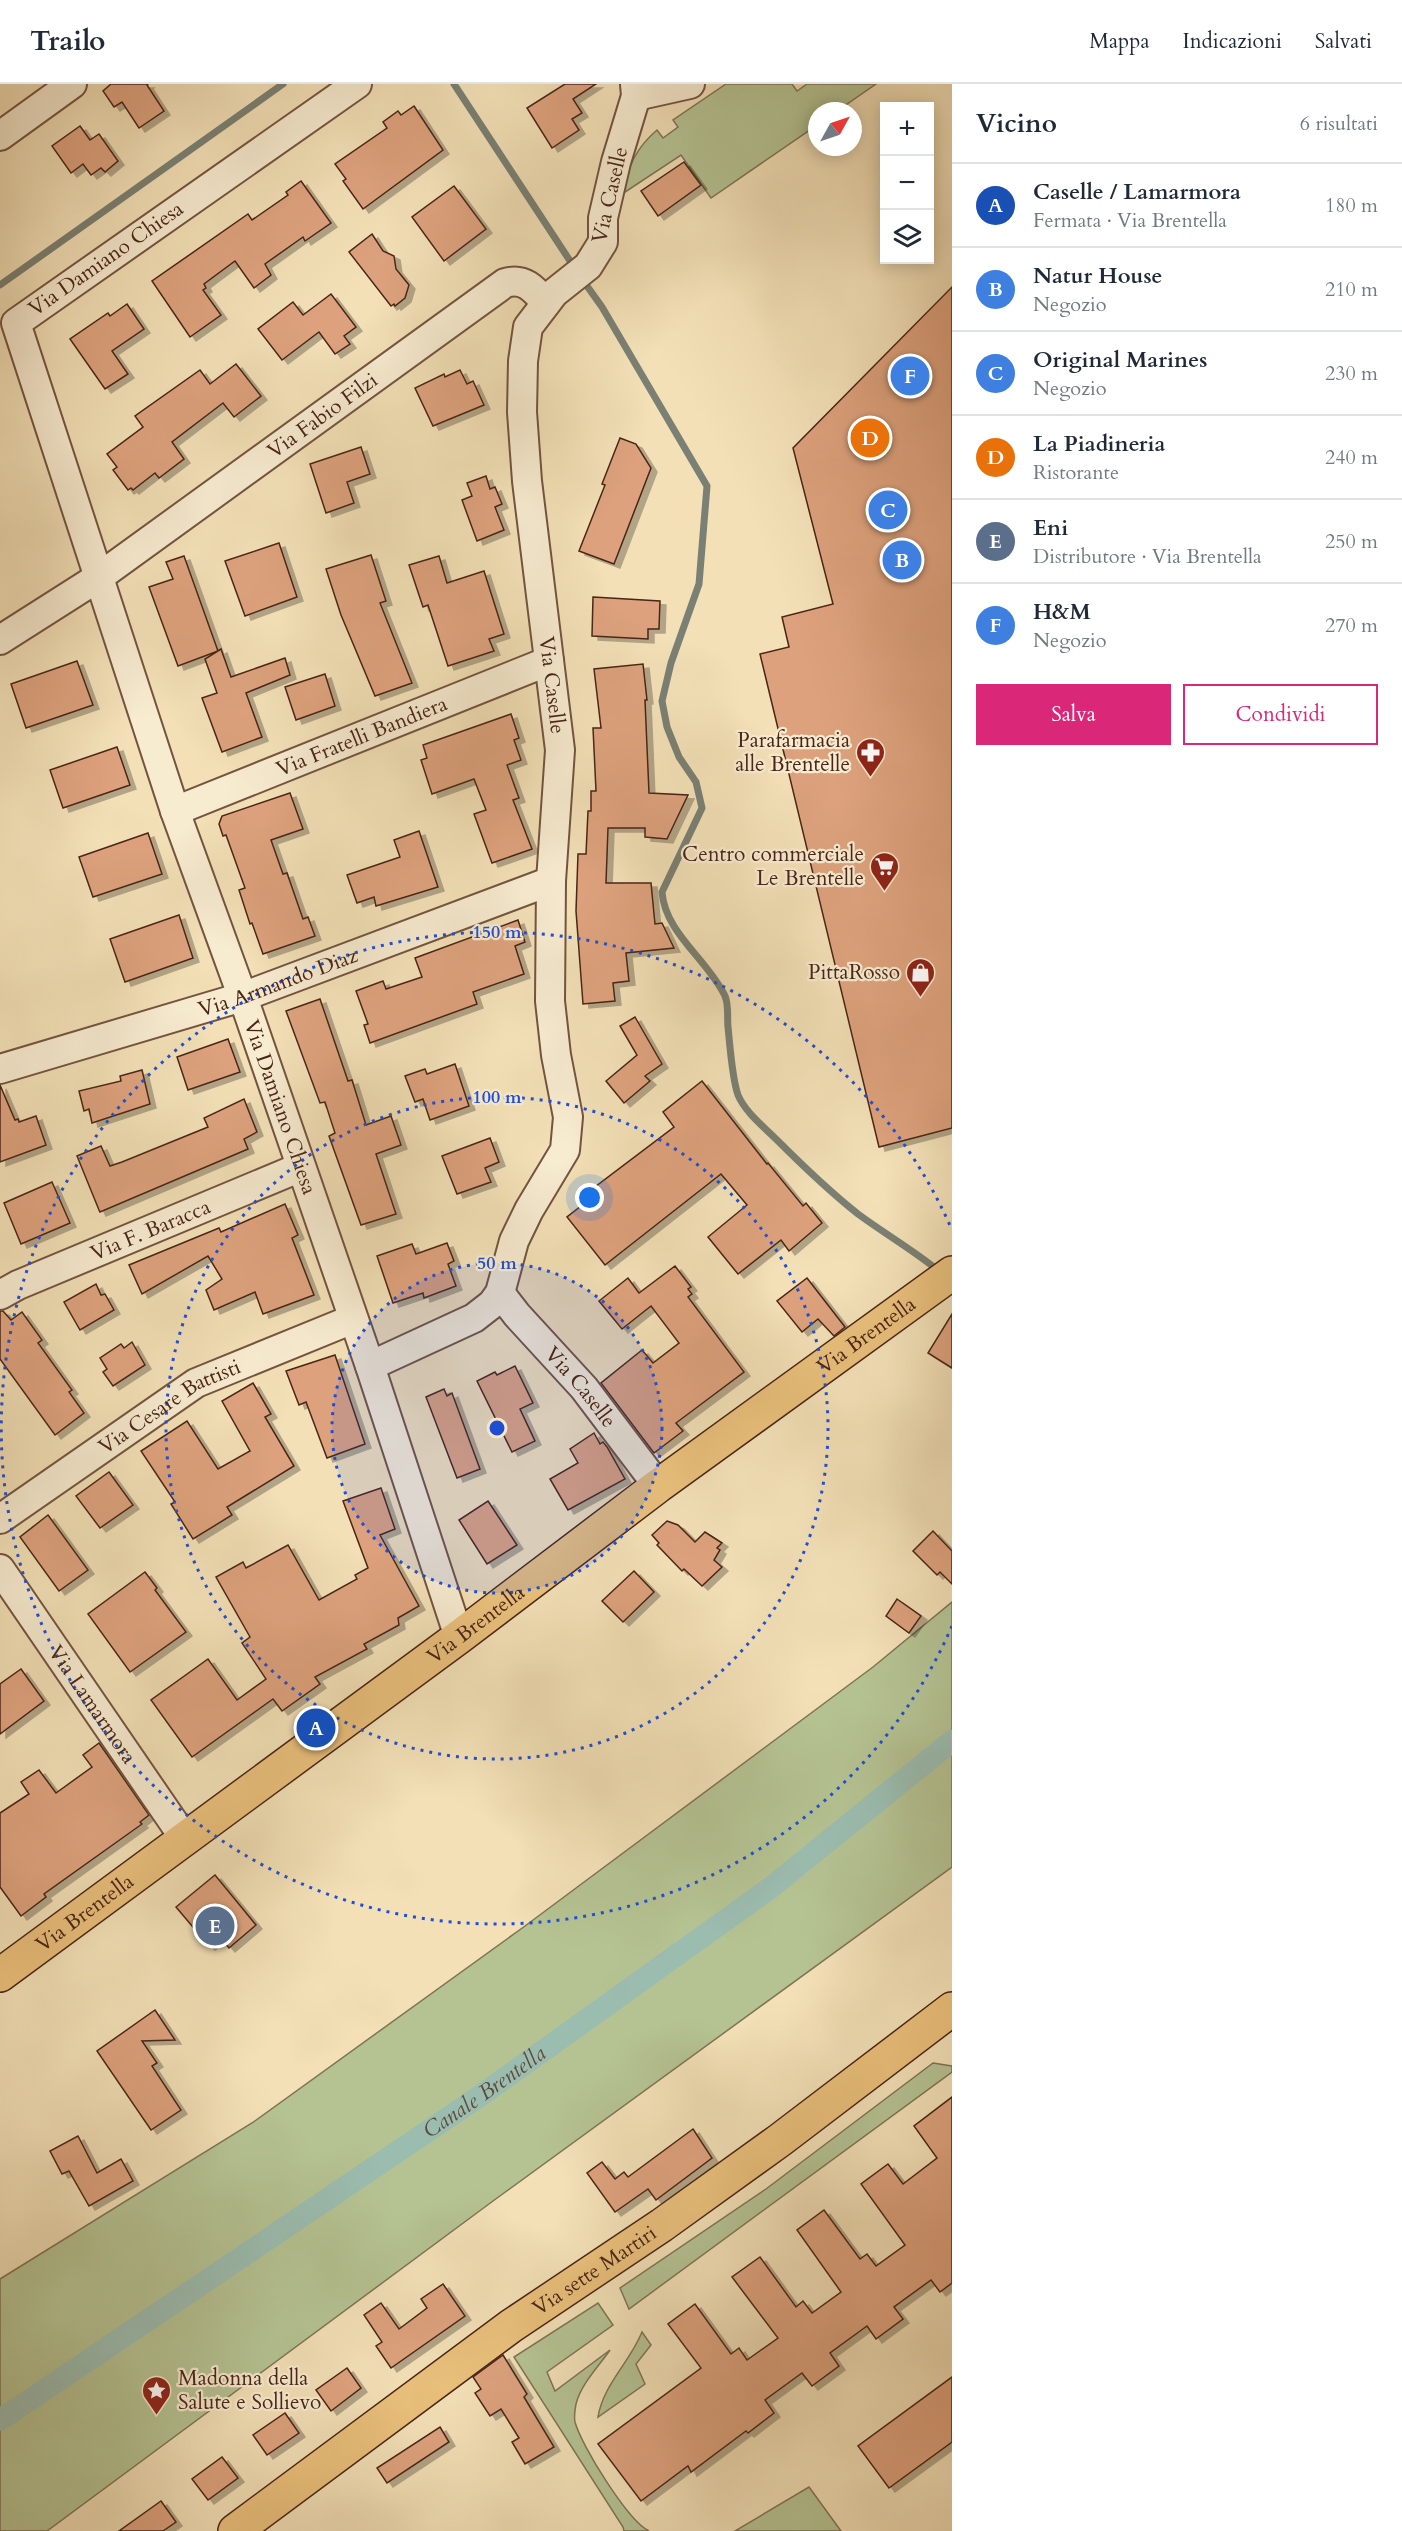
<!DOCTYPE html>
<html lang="it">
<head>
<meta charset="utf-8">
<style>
	:root { --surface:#fff; --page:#f6f6f7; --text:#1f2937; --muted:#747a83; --line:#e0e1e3; --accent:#db2777 }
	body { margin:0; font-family:Cardo,serif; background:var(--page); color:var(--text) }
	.controls { position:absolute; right:18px; top:18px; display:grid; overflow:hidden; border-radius:0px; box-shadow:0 3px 15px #0003 }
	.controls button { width:54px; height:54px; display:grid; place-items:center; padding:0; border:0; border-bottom:2px solid var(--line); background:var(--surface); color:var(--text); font:30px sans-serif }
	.compass { position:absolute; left:808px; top:18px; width:54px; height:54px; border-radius:50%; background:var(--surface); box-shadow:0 3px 15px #0003; rotate:50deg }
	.you { position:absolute; left:590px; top:1114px; width:21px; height:21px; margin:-15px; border:4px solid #fff; border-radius:50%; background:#1a73e8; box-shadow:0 0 0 9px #1a73e833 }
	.badge { display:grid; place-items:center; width:39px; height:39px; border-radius:50%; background:var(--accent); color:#fff; font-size:20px; font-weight:700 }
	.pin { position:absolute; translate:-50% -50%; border:3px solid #fff; box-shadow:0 2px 6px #0006 }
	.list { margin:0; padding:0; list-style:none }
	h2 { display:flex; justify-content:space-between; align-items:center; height:78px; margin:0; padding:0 24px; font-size:26px }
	h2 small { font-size:20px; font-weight:400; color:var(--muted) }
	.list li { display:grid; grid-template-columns:39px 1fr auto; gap:18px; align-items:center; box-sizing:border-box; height:84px; padding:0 24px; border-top:2px solid var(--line) }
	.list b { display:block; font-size:22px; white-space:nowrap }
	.list p { margin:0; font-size:20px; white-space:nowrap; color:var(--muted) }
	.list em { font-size:20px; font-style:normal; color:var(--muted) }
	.actions { display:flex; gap:12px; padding:18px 24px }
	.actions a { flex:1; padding:14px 0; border:2px solid var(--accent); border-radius:0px; text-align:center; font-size:21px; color:var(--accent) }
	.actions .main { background:var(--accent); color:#fff }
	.icon { flex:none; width:33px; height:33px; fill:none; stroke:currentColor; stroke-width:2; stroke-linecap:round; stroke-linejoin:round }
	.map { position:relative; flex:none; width:952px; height:2447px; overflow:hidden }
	header { display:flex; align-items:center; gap:36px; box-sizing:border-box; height:84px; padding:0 30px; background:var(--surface); border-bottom:2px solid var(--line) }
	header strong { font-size:28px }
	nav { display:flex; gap:33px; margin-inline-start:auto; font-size:21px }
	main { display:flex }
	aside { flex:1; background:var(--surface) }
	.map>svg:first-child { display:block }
	.green { fill:#b5c393; stroke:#7f7455; stroke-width:1.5 }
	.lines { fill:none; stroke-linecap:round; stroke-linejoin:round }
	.stream { stroke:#7a8073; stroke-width:7 }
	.canal { stroke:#9bbdb0; stroke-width:22 }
	.building { fill:#dda27d; stroke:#492517; stroke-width:1.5; filter:url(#shadow) }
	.minor-casing { stroke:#74543f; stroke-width:32 }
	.major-casing { stroke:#492517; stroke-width:36 }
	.minor { stroke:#f7ebd0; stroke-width:28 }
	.major { stroke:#eac07c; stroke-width:33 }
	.ring { fill:none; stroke:#1d4ed8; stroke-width:3; stroke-dasharray:3 6 }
	.labels { text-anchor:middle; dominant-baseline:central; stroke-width:4.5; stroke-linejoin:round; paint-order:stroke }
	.street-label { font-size:21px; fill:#492517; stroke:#f7ebd0 }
	.poi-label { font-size:21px; fill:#492517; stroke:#f7ebd0; text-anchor:end }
	.water-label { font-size:22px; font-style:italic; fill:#5e4b3d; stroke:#f7ebd0 }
	.centre { fill:#1d4ed8; stroke:#f7ebd0; stroke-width:3 }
	.ring-label { font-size:18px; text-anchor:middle; font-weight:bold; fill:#1d4ed8; stroke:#f7ebd0; stroke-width:4.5; stroke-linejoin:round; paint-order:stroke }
</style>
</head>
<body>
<header>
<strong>Trailo</strong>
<nav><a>Mappa</a><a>Indicazioni</a><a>Salvati</a></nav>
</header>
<main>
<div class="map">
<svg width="952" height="2447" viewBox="0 0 952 2447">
	<defs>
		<filter id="shadow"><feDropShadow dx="6" dy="4" stdDeviation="0" flood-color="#0004"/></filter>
	</defs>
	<rect width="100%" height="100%" fill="#f3e0b7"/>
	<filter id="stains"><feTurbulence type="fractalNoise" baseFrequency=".00333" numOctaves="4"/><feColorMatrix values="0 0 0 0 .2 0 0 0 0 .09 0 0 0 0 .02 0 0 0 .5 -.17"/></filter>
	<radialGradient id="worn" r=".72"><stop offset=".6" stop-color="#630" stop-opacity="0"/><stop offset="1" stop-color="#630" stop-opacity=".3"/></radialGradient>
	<g class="green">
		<path d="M726 0H792L797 7 807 0H876L837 27H817V41L711 114 681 71 622 110C628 82 636 64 657 46L663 54 678 43 673 36Z"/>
		<polygon points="952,1518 952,1783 493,2117 47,2447 0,2447 0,2195 252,2039 525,1842 873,1583"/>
		<polygon points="933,1979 952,1982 952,1988 629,2225 620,2204 766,2105"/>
		<path d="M598 2219 613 2241 547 2288 555 2307 610 2266C599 2282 581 2300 576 2320 575 2325 574 2333 575 2338 581 2361 628 2437 649 2447H624L623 2443 514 2273Z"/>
		<path d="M642 2248 651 2261 636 2280 645 2300 598 2333C603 2301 630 2278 642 2248Z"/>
		<polygon points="809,2403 841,2447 735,2447"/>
	</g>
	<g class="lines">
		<g class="stream">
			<polyline points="454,0 574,183"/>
			<path d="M582 195 602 223 707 402 699 500 671 579 662 617 667 643 679 673 696 698 702 724 662 808C665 849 708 876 725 912 729 921 727 934 728 943 730 962 732 994 738 1011 745 1028 764 1043 777 1056 803 1082 829 1107 858 1130 885 1150 915 1167 940 1188"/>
			<polyline points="0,201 283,0"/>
		</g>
		<path class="canal" id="s1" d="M0 2336 480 2012 769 1805 952 1657"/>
	</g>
	<g class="building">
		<polygon points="111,0 148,0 147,1 164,27 139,44 122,18 114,23 103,7"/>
		<polygon points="565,0 596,0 573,15 582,29 572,35 579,46 552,64 527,24"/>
		<polygon points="414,22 443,66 363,125 343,97 346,95 335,80 387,44 383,38 398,27 401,31"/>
		<polygon points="80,42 90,56 99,50 118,77 105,88 101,84 91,91 83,80 71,89 52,62"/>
		<polygon points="684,78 701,101 658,132 641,107"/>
		<polygon points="301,97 331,139 305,157 303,153 265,180 271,191 254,204 235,177 204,200 206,204 203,206 221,231 190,253 152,197 248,130 252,136 288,111 286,108"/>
		<polygon points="454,102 486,145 444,177 412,133"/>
		<polygon points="372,150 383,167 394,172 396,185 409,201 405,214 395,222 394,220 391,222 349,168"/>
		<polygon points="952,203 952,1044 879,1063 760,570 789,563 782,533 833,520 793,364"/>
		<polygon points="331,210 356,243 344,252 350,260 335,270 319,248 282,276 258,245 293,218 303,231"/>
		<polygon points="127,220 144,245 112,267 128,290 105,305 70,255 108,229 110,232"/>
		<polygon points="236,280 261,312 234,333 223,319 172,358 184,375 159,394 155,389 133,406 131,404 128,406 113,386 117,383 107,370 143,343 135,332 200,286 210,300"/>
		<polygon points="460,286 467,300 473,297 484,321 433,342 415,304 444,290 445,293"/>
		<polygon points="620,354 636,360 651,384 614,480 579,467 605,401 602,400"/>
		<polygon points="361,363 370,390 347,398 354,419 326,429 310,380"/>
		<polygon points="486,392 490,405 495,403 502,420 495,423 504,446 477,457 462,416 472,412 467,399"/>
		<polygon points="279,459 297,513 245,532 225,477"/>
		<polygon points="371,471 386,517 380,519 412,599 375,612 341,531 326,485"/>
		<polygon points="184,472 218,567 178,582 149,503 173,495 166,478"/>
		<polygon points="439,472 447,499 484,487 504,550 489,555 494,567 448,582 428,521 423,523 409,481"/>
		<polygon points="593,513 660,517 659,545 648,545 648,555 592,552"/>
		<polygon points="221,565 231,593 285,574 290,591 246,609 262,653 222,668 202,614 217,609 205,575"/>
		<polygon points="77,577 93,621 26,644 11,600"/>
		<polygon points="643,580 647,616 645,616 649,709 688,711 667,755 645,753 645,744 608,744 606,799 651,799 655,840 662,839 674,864 626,869 629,897 613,899 615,917 583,920 576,827 578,770 586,770 588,727 591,727 591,707 596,707 593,644 601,644 594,585"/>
		<polygon points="325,590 335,622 296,636 285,603"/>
		<polygon points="511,630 519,654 514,656 521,676 507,681 519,714 513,716 532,765 492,779 474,730 486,726 474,695 432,710 421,676 427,674 423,661"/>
		<polygon points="117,663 130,701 63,724 50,686"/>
		<polygon points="290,709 303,745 271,756 283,790 287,789 303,835 308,833 315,852 263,870 252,839 250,840 239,806 245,804 226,751 223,752 219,740 222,732"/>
		<polygon points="419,747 438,803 376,822 374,813 357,819 347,791 400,773 394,756"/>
		<polygon points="148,749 162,790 93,813 79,773"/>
		<polygon points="179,831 193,874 125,898 110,855"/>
		<polygon points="518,836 525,858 515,862 524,890 473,908 477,920 370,959 364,941 368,940 356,907 383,897 386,905 422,893 415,874"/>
		<polygon points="320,915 348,997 352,996 366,1041 391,1032 401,1061 376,1070 396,1130 361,1141 329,1052 335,1049 325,1018 320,1019 286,927"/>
		<polygon points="635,933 662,980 645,992 650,997 624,1019 606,997 637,971 620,942"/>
		<polygon points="228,955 240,988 188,1006 177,973"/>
		<polygon points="455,980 469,1022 430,1036 423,1015 415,1018 405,992 425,985 427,990"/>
		<polygon points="142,986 150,1020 92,1039 89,1025 84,1027 79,1007 121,997 120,992"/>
		<polygon points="702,997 767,1080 768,1079 803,1122 806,1119 822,1139 789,1167 781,1156 738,1190 708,1153 747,1121 721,1090 605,1181 567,1133 599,1108 595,1103 674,1043 663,1028"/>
		<polygon points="0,1001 15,1036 18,1035 19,1038 36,1032 46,1061 0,1078"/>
		<polygon points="244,1015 257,1048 244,1055 248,1065 100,1128 99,1126 77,1072 101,1062 110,1082 122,1078 208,1043 204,1034"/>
		<polygon points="490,1054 499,1078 485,1084 491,1098 457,1110 442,1072"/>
		<polygon points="52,1098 70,1139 21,1160 4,1119"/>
		<polygon points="285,1120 298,1151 292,1154 314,1211 263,1230 255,1208 214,1226 206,1206 222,1195 208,1172 142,1210 129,1181 219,1144 221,1148"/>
		<polygon points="447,1159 454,1177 448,1180 456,1202 424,1214 423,1209 393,1219 377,1172 412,1160 416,1170"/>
		<polygon points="675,1182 691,1203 688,1205 692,1210 688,1213 744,1288 676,1339 683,1347 654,1369 601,1299 642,1266 653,1279 679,1259 651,1222 622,1245 599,1217 628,1194 639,1209"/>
		<polygon points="807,1194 845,1243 834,1252 818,1235 802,1248 777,1217"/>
		<polygon points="96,1200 101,1211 105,1210 114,1226 80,1246 64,1218"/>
		<polygon points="0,1227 3,1227 11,1236 22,1228 42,1256 38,1259 72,1306 69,1308 84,1329 55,1351 0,1275"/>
		<polygon points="952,1230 952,1284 928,1269"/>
		<polygon points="132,1258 145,1281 113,1302 103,1288 107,1285 100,1274 121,1260 124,1264"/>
		<polygon points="335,1271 365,1360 327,1374 306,1318 299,1321 286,1287"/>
		<polygon points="515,1282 533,1319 520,1325 535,1357 512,1368 477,1297 495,1288 497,1291"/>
		<polygon points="253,1299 271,1330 265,1333 294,1382 227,1423 232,1431 193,1455 171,1420 175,1418 141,1367 187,1337 218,1385 250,1367 222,1317"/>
		<polygon points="444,1305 447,1312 452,1309 480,1385 457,1394 426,1313"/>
		<polygon points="594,1349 600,1360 603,1358 607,1363 625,1395 568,1426 550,1395 578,1379 570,1365"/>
		<polygon points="109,1388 133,1421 100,1444 76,1412"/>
		<polygon points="381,1404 395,1445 380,1451 419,1522 398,1534 399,1541 364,1560 367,1565 315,1593 320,1600 282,1627 273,1615 192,1673 151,1616 208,1575 237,1616 266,1595 242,1559 250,1553 216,1493 243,1478 246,1484 288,1461 319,1516 357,1495 355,1491 368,1484 343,1417"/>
		<polygon points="488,1417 517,1461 487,1480 459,1436"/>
		<polygon points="48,1431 88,1486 59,1507 20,1453"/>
		<polygon points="667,1437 678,1441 695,1458 705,1448 722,1459 717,1464 720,1466 714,1476 722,1483 702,1502 684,1485 682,1487 657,1461 659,1459 652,1451"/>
		<polygon points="933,1447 952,1467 952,1500 940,1488 937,1491 913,1467"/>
		<polygon points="634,1487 654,1508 623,1538 602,1517"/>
		<polygon points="145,1488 157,1504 155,1506 186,1548 130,1588 88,1530"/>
		<polygon points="897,1515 921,1532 909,1549 886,1532"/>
		<polygon points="21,1585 44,1617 0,1650 0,1600"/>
		<polygon points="99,1659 149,1731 140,1738 142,1740 44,1810 46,1813 21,1832 0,1803 0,1729 29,1710 21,1698 39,1686 56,1709 92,1683 83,1671"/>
		<polygon points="215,1791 256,1841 229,1864 220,1853 209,1862 176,1823"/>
		<polygon points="155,1926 175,1956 142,1957 157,1979 152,1982 181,2026 151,2046 97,1967"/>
		<polygon points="952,2013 952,2199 940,2208 931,2196 894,2223 903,2235 876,2255 867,2242 830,2269 839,2282 812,2302 802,2289 765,2316 774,2329 748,2349 746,2347 691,2388 688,2382 641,2417 598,2360 701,2284 668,2240 695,2220 731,2270 739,2264 747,2276 778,2254 732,2193 760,2173 796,2223 803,2217 812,2229 841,2208 797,2146 824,2126 860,2175 867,2170 876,2182 905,2161 861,2100 888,2080 903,2100 937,2074 914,2042"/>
		<polygon points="693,2045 712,2074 656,2116 648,2105 615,2128 587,2089 602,2078 615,2095 624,2088 628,2093"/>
		<polygon points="78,2052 97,2089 121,2075 133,2097 89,2122 69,2087 62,2090 50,2067"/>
		<polygon points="443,2200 465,2232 391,2284 376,2262 382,2258 364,2231 381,2219 399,2245 427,2224 421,2215"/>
		<polygon points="503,2271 527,2310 524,2313 554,2363 525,2380 512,2358 519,2354 501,2325 490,2332 475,2309 481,2305 473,2293"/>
		<polygon points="347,2284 361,2304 331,2327 316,2306"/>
		<polygon points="952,2293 952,2358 889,2404 858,2362"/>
		<polygon points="285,2329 299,2349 267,2371 253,2351"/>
		<polygon points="440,2343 449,2358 387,2399 377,2384"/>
		<polygon points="222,2373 238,2394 208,2416 192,2395"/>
		<polygon points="161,2417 176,2438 163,2447 119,2447"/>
	</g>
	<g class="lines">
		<defs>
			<g id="minor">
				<path id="s2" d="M357 0 16 239 175 727 247 925 370 1282 459 1553"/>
				<polyline points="636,12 690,0"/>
				<polyline points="0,52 72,0"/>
				<path id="s3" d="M0 556 99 493 505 199C524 193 534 205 546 219"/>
				<path id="s4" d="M175 727 549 577"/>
				<path id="s5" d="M0 985 242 913 551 797"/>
				<path id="s6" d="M500 1209 517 1231 584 1304 658 1402"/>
				<path id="s7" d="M0 1211 18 1201 301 1083"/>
				<polyline points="370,1282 474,1234 492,1220 500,1209 514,1157 529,1126 565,1066 568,1033 556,971 550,917 551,797 560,666 527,397 522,328 523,277 528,243 554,209 588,182 603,158 603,134 616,78 636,12 635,0"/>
				<path id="s8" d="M0 1435 196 1299 353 1235"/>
				<path id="s9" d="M0 1485 185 1755"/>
			</g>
			<g id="major">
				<path id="s10" d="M0 1891 459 1553 658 1402 952 1189"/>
				<path id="s11" d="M235 2447 511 2242 662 2141 780 2056 952 1925"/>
			</g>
		</defs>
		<use href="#minor" class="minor-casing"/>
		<use href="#major" class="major-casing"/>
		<use href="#minor" class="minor"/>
		<use href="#major" class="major"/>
	</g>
	<circle cx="497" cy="1344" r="165" fill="#1d4ed8" fill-opacity=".12"/>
	<g class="ring">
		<circle cx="497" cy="1344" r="165"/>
		<circle cx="497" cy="1344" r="331"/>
		<path d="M952 1542A496 496 0 1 1 952 1146"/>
	</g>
	<defs>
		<symbol id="pharmacy-pin" viewBox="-11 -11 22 30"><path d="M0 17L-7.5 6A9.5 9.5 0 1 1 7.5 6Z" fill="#8f2418" stroke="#f7ebd0"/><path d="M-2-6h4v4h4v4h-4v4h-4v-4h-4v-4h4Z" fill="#fff"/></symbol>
		<symbol id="supermarket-pin" viewBox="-11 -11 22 30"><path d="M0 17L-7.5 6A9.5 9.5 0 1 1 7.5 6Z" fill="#8f2418" stroke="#f7ebd0"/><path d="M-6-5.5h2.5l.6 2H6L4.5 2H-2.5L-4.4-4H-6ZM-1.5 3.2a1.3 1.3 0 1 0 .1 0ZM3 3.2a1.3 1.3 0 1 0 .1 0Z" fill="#fff"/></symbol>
		<symbol id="shop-pin" viewBox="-11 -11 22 30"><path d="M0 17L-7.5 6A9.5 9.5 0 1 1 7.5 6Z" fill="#8f2418" stroke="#f7ebd0"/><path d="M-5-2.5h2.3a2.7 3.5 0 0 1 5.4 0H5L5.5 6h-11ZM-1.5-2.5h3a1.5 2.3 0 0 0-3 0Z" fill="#fff"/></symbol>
		<symbol id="sight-pin" viewBox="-11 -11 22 30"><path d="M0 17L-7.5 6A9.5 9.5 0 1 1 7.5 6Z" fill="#8f2418" stroke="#f7ebd0"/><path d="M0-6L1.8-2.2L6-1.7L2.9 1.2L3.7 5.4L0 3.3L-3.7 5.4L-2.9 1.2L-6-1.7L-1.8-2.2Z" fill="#fff"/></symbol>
	</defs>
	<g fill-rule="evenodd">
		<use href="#pharmacy-pin" x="854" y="652" width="33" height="45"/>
		<use href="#supermarket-pin" x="868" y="766" width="33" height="45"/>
		<use href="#shop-pin" x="904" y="872" width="33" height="45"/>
		<use href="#sight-pin" x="140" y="2290" width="33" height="45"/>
	</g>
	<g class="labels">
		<g class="street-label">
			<text transform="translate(610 111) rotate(-77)">Via Caselle</text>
			<text transform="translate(106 175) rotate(-35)">Via Damiano Chiesa</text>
			<text stroke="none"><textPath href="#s3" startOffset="393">Via Fabio Filzi</textPath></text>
			<text transform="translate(552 601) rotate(83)">Via Caselle</text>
			<text stroke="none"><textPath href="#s4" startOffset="201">Via Fratelli Bandiera</textPath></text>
			<text stroke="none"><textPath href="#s5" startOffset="291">Via Armando Diaz</textPath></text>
			<text stroke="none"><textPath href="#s2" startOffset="1244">Via Damiano Chiesa</textPath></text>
			<text stroke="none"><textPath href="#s7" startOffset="164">Via F. Baracca</textPath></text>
			<text stroke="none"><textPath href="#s10" startOffset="1077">Via Brentella</textPath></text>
			<text stroke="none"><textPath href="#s6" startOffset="124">Via Caselle</textPath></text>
			<text stroke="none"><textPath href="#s8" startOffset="204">Via Cesare Battisti</textPath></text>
			<text stroke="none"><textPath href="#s10" startOffset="591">Via Brentella</textPath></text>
			<text stroke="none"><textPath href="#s9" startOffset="164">Via Lamarmora</textPath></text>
			<text stroke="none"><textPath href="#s10" startOffset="105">Via Brentella</textPath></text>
			<text stroke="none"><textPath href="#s11" startOffset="444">Via sette Martiri</textPath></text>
		</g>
		<g class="poi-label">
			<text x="850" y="656">Parafarmacia<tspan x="850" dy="24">alle Brentelle</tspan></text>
			<text x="864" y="770">Centro commerciale<tspan x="864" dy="24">Le Brentelle</tspan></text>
			<text x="900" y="888">PittaRosso</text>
			<text x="178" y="2294" text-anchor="start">Madonna della<tspan x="178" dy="24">Salute e Sollievo</tspan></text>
		</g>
		<g class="water-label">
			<text stroke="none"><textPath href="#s1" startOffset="585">Canale Brentella</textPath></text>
		</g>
	</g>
	<circle cx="497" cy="1344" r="9" class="centre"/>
	<g class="ring-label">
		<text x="497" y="854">150 m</text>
		<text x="497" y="1019">100 m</text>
		<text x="497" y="1185">50 m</text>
	</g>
	<rect width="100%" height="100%" filter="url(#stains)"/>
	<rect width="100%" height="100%" fill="url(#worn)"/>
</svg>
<div class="controls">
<button>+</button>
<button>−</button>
<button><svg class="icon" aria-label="layers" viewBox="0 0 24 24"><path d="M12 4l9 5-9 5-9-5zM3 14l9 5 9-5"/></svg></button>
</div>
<svg class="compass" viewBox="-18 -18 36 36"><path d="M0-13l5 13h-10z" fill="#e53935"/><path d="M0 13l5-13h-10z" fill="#747a83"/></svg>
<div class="you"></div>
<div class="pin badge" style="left:316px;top:1644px;background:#1a4fb4">A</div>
<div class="pin badge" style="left:902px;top:476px;background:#3f7fe0">B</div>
<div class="pin badge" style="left:888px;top:426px;background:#3f7fe0">C</div>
<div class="pin badge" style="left:870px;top:354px;background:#e8710a">D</div>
<div class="pin badge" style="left:215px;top:1842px;background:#5c6f8a">E</div>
<div class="pin badge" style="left:910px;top:292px;background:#3f7fe0">F</div>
</div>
<aside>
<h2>Vicino<small>6 risultati</small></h2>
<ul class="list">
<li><span class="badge" style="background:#1a4fb4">A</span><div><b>Caselle / Lamarmora</b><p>Fermata · Via Brentella</p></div><em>180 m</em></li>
<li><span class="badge" style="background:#3f7fe0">B</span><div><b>Natur House</b><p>Negozio</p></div><em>210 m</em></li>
<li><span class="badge" style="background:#3f7fe0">C</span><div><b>Original Marines</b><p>Negozio</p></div><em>230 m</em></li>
<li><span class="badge" style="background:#e8710a">D</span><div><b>La Piadineria</b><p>Ristorante</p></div><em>240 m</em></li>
<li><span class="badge" style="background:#5c6f8a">E</span><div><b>Eni</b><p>Distributore · Via Brentella</p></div><em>250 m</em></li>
<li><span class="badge" style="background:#3f7fe0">F</span><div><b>H&amp;M</b><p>Negozio</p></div><em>270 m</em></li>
</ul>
<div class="actions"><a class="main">Salva</a><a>Condividi</a></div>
</aside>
</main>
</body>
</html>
